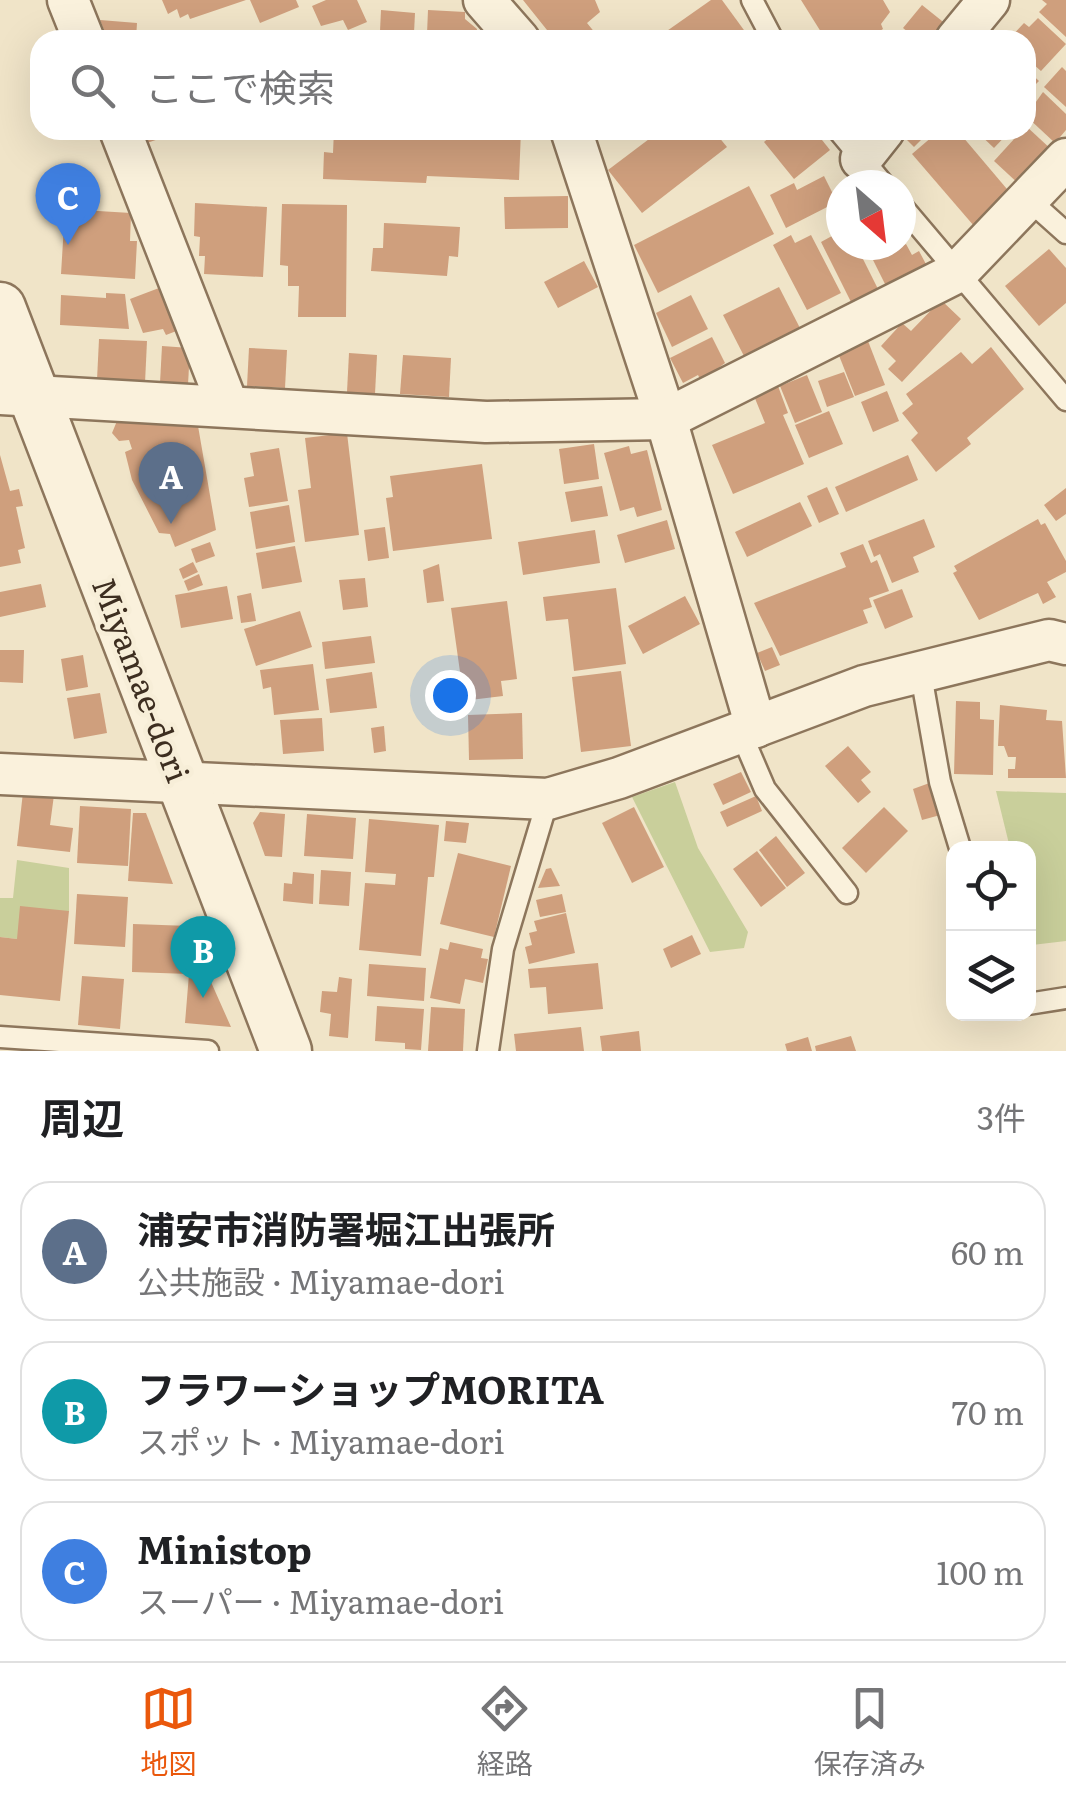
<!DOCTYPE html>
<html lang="ja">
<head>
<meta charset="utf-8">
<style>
	:root { --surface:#fff; --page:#f6f6f6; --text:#202124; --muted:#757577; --line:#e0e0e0; --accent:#ea580c }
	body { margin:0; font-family:Literata,"Noto Sans JP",serif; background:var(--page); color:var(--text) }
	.controls { position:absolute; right:30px; bottom:30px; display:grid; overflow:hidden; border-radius:20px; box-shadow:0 10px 40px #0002 }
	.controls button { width:90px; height:90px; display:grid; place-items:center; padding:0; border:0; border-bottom:2px solid var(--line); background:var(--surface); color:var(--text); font:50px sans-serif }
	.compass { position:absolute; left:826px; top:170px; width:90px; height:90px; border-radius:50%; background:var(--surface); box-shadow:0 10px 40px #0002; rotate:152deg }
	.you { position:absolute; left:450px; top:695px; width:35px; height:35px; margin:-25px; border:8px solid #fff; border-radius:50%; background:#1a73e8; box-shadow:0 0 0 15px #1a73e833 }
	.badge { display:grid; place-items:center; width:65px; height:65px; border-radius:50%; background:var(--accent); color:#fff; font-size:32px; font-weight:700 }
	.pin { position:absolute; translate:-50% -82px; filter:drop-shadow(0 2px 5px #0008) }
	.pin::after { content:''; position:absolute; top:52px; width:35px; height:30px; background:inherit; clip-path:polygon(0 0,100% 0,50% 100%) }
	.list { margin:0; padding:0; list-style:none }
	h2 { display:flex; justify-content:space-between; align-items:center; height:130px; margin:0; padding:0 40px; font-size:42px }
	h2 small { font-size:32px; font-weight:400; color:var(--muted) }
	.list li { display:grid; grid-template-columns:65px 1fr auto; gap:30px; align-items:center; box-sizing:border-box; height:140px; margin:0 20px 20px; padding:0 20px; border:2px solid var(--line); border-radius:30px }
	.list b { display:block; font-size:38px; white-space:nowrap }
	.list p { margin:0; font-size:32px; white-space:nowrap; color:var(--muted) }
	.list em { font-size:32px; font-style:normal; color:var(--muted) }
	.icon { flex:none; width:55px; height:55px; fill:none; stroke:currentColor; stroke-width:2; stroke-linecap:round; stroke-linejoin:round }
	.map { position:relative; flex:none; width:1066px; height:1051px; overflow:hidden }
	.search { position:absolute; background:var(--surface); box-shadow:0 10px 40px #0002; left:30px; right:30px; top:30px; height:110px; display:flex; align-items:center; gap:25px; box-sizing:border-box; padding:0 35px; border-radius:30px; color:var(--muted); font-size:38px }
	.sheet { height:610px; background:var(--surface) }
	nav { display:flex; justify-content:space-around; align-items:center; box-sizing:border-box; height:140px; border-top:2px solid var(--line); background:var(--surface); font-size:28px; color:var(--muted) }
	nav a { display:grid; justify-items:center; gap:5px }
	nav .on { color:var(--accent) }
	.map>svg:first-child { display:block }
	.green { fill:#c9cf9b }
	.building { fill:#cf9f7d }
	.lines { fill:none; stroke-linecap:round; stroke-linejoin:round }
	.service-casing { stroke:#8d765c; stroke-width:25 }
	.minor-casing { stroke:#8d765c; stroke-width:45 }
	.tertiary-casing { stroke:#8d765c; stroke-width:55 }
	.service { stroke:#faf1dc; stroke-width:20 }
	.minor { stroke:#faf1dc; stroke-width:40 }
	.tertiary { stroke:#faf1dc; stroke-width:50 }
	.labels { text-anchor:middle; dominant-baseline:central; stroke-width:9; stroke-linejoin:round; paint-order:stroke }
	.street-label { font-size:32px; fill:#3d2e20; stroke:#f7eed8 }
</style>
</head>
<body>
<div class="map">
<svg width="1066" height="1051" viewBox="0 0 1066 1051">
	<rect width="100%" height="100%" fill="#f0e4c8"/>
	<g class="green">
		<polygon points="675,782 698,848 748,932 744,948 710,952 632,797"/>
		<polygon points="996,791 1066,793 1066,941 1032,945 1028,848 1010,848"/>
		<polygon points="17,860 69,868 69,911 17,939 0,937 0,898 13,898"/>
	</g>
	<g class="building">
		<polygon points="162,0 246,0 190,19 188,14 180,18 177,9 168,14"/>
		<polygon points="250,0 296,0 299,7 260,23"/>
		<polygon points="326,0 357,0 367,22 348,30 343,20 321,26 312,6"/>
		<polygon points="523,0 595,0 600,12 587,23 596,34 592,40 555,40"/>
		<polygon points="711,0 722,0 749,37 654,40"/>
		<polygon points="801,0 883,0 890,12 881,24 883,29 865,40 826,40"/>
		<polygon points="1042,0 1066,0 1066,37 1039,12 1047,4"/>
		<polygon points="922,5 947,25 935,40 918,40 903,28"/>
		<polygon points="381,10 415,13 414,33 380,31"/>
		<polygon points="428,10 465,12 465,19 477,29 476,37 427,34"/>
		<polygon points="1038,18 1066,44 1041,71 1026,58 1026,40 1008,40 1024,23 1029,27"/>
		<polygon points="100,20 137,23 136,40 108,40"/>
		<polygon points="1062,67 1066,71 1066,107 1044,87"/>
		<polygon points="1026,69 1039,81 1026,94"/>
		<polygon points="1043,92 1066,114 1066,130 1055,143 1026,116"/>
		<polygon points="1026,126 1053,151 1020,185 994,161"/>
		<polygon points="142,130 168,130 170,135 147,143"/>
		<polygon points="334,130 521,130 519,180 427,176 426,183 323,179 324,152 333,153"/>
		<polygon points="661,130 713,130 727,147 642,213 608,170"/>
		<polygon points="778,130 814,130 830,150 794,179 764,142"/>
		<polygon points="916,130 923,138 914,147 905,138"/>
		<polygon points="940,130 957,130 1012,195 974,226 912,154"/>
		<polygon points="975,130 1011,130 994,148"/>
		<polygon points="824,176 837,202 786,228 770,195 794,183 797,190"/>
		<polygon points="749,186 774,234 658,293 634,245"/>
		<polygon points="568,196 568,228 505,229 504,197"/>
		<polygon points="195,203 267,207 263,277 204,274 205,256 199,256 200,237 194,236"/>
		<polygon points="282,204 347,205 346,317 298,317 299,286 288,286 288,266 280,265"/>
		<polygon points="65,209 131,213 130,241 137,241 135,279 61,274"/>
		<polygon points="384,223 460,227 458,257 449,256 447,276 371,271 373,248 383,248"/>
		<polygon points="841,231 841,245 856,245 879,291 852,304 821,242"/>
		<polygon points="791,235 795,243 811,235 841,293 807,310 773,245"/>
		<polygon points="906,244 912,255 919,251 927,266 886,286 873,260"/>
		<polygon points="865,245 893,245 871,256"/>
		<polygon points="1049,249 1066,268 1066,303 1039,326 1005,286"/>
		<polygon points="584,261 598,287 558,308 544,282"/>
		<polygon points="779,287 801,330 745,358 723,315"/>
		<polygon points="159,288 179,330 166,335 163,329 143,333 130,299"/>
		<polygon points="106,293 125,294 129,329 60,325 61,295 106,298"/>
		<polygon points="691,295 708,329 672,347 656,313"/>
		<polygon points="941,300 961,319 902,382 888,369 896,361 881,346 902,323 911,331"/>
		<polygon points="712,337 725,363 701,381 698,375 683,383 670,358"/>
		<polygon points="99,339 147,341 145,383 97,380"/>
		<polygon points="868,341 885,385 855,396 838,353"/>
		<polygon points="162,346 190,348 188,385 160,383"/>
		<polygon points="991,347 1024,389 967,438 971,444 936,472 911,440 918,433 902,413 913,404 906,394 961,352 972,364"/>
		<polygon points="249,348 287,350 285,388 247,386"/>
		<polygon points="349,353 377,355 375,394 347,392"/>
		<polygon points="403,355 451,358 449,397 400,394"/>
		<polygon points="844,372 854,397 827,407 818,381"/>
		<polygon points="807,375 822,412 795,423 780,386"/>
		<polygon points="778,386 788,413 783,415 804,464 733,494 712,445 765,423 754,396"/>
		<polygon points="887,391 899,421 873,432 861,402"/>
		<polygon points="829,411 843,444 809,458 795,425"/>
		<polygon points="117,421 198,426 216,530 175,547 170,534 159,533 132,480 125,452 132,449 129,440 119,441 112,433"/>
		<polygon points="347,433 359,535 305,542 298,490 311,488 305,438"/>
		<polygon points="594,444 599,479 564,484 559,449"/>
		<polygon points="629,446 631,454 647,450 662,510 637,517 634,507 620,511 604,453"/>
		<polygon points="279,448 288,501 249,507 244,478 254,476 250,453"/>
		<polygon points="0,455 10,491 19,489 23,506 16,507 25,548 18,550 21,563 0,567"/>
		<polygon points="908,455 918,480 846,512 835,487"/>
		<polygon points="482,464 492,539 393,551 386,498 393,497 390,476"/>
		<polygon points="602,486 608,516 571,522 565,492"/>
		<polygon points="827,487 839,514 819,523 807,496"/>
		<polygon points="1066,488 1066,514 1056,521 1044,505"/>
		<polygon points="800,502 812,526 747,557 735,532"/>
		<polygon points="289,505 295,542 256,549 250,512"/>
		<polygon points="924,519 935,547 913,557 919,572 892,583 880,554 874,557 868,541"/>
		<polygon points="1038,519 1041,525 1045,523 1066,561 1066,572 1047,582 1056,597 1043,604 1038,593 979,620 953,573 957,571 954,566"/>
		<polygon points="667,520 675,549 625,563 617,535"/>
		<polygon points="385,527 389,558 368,561 364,530"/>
		<polygon points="595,530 600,563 523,575 518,542"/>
		<polygon points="210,542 215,556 196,563 191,549"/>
		<polygon points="863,544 871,563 877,560 889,591 869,598 872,607 863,610 868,623 780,656 754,603 846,567 840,553"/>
		<polygon points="295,546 302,582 262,589 256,553"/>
		<polygon points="193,562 198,572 183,579 179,569"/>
		<polygon points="439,564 444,601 427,603 423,570"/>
		<polygon points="199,574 203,585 188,591 184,581"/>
		<polygon points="365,578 368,607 343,610 339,580"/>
		<polygon points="41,584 46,607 0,617 0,592"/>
		<polygon points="227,586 233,619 181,628 175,595"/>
		<polygon points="616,588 626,664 574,671 568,619 546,621 543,597"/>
		<polygon points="902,589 913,617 885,629 873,600"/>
		<polygon points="251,593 256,621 241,623 237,596"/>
		<polygon points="685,596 700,624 643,654 628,626"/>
		<polygon points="507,601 517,679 501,681 503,696 470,700 467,678 461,679 451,608"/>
		<polygon points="300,611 312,647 256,666 244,629"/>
		<polygon points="371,636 375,663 325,669 322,642"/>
		<polygon points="772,647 780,665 765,671 757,653"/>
		<polygon points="0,650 24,650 23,683 0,682"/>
		<polygon points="83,655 88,687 66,691 61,659"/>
		<polygon points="313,664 319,710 274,715 271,687 263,689 260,670"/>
		<polygon points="621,671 631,746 581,752 572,677"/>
		<polygon points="372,672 377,708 330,713 326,679"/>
		<polygon points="100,693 107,733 74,739 67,698"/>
		<polygon points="956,701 980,702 980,719 994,720 993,775 954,774"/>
		<polygon points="1000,705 1047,710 1046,720 1062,721 1066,778 1008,778 1008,769 1015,769 1016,757 1008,757 1004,746 998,746"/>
		<polygon points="522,713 523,759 469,760 468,715"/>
		<polygon points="322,718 324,751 283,754 280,720"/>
		<polygon points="384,726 386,751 374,753 371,728"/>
		<polygon points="848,746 871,772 861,780 871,792 858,803 825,766"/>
		<polygon points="741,772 751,792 723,805 713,784"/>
		<polygon points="935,781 944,814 922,820 913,789"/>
		<polygon points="23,792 54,795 50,825 73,828 70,852 17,846"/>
		<polygon points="756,796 762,811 727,827 720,812"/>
		<polygon points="80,806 131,809 128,866 77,863"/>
		<polygon points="634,807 664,867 632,883 602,823"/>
		<polygon points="884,807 908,831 866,873 842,848"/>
		<polygon points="260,812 285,814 282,857 265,856 253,823"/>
		<polygon points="133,813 146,813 173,884 128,881"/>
		<polygon points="307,814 356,818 353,859 304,856"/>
		<polygon points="369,819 439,825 434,877 428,877 421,956 359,950 365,883 395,885 396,874 365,872"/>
		<polygon points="446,821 469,823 466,843 444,841"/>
		<polygon points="776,836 805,873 787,887 759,850"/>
		<polygon points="757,851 786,888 761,907 733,869"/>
		<polygon points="458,853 511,866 494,937 440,924"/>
		<polygon points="551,868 560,886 538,888 546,869"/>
		<polygon points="321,870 351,872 349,906 319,904"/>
		<polygon points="293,872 314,874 313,904 283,901 284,883 292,884"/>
		<polygon points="77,894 128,897 125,947 74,944"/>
		<polygon points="562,894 566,912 540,917 536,900"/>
		<polygon points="20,906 69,911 60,1001 0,995 0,937 17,939"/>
		<polygon points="566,913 575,953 529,964 525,947 532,945 529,933 537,931 534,921"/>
		<polygon points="133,924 190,926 189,974 207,973 231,1027 185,1023 189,974 132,972"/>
		<polygon points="692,935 701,954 671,968 663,949"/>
		<polygon points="450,942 483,949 481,958 488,959 483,983 465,979 460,1004 430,998 440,948 448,950"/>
		<polygon points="598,963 603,1009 548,1014 546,987 530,988 528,969"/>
		<polygon points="369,964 426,968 424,1001 367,996"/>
		<polygon points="82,976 124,979 120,1029 78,1025"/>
		<polygon points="339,977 352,979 348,1038 329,1036 331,1014 320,1012 322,991 337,992"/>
		<polygon points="377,1006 424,1009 421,1050 405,1049 405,1043 375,1041"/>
		<polygon points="431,1007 465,1009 463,1051 428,1051"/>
		<polygon points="581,1027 584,1051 516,1051 514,1034"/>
		<polygon points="639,1031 641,1051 602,1051 600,1036"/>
		<polygon points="851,1036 856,1051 816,1051 815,1046"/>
		<polygon points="808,1037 812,1051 787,1051 785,1044"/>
	</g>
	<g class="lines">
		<defs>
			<g id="service">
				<polyline points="752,0 773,40"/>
				<polyline points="838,130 884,185"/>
				<polyline points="1028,199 1066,233"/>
				<polyline points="901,205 1066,400"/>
				<polyline points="920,669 940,782 960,848"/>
				<polyline points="741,733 765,789 847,893"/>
				<polyline points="1028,1004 1066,998"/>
				<polyline points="0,1037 208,1051"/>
				<polyline points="488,1051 503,949 548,799"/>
			</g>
			<g id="minor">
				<polyline points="68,0 84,40"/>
				<polyline points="484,0 519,40"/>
				<polyline points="956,40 989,0"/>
				<polyline points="120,130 228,406"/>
				<polyline points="571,130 666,419 756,727"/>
				<polyline points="861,159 884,130"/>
				<polyline points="0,394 486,422 666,419 958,272 1066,159"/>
				<polyline points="0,774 548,799 619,778 864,686 1049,640 1066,644"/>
			</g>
			<polyline id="tertiary" points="0,308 286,1051"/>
		</defs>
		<use href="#service" class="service-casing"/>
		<use href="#minor" class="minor-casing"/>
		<use href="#tertiary" class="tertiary-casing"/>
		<use href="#service" class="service"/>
		<use href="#minor" class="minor"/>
		<use href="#tertiary" class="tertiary"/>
	</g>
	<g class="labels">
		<g class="street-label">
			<text transform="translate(143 679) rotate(69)">Miyamae-dori</text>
		</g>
	</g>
</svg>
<div class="controls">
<button><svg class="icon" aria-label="locate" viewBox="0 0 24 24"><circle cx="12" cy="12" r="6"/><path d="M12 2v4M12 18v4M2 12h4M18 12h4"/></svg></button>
<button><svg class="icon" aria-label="layers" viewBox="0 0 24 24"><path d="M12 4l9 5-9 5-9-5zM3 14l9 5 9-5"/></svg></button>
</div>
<svg class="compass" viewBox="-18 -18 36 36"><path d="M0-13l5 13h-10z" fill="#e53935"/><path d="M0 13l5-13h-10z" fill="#757577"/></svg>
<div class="you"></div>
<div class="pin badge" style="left:171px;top:524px;background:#5c6f8a">A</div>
<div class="pin badge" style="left:203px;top:998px;background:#0f9aa8">B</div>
<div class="pin badge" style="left:68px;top:245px;background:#3f7fe0">C</div>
<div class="search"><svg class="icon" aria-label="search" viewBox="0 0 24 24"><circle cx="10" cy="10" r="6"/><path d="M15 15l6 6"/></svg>ここで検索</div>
</div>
<section class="sheet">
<h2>周辺<small>3件</small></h2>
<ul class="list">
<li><span class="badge" style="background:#5c6f8a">A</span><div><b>浦安市消防署堀江出張所</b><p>公共施設 · Miyamae-dori</p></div><em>60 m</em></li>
<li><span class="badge" style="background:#0f9aa8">B</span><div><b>フラワーショップMORITA</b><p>スポット · Miyamae-dori</p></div><em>70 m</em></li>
<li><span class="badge" style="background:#3f7fe0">C</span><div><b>Ministop</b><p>スーパー · Miyamae-dori</p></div><em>100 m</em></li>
</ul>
</section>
<nav>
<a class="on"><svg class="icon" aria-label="map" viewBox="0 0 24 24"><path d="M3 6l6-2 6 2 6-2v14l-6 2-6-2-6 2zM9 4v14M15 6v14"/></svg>地図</a>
<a><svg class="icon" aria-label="directions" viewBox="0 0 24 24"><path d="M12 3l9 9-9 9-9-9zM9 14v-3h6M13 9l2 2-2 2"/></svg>経路</a>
<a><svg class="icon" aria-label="saved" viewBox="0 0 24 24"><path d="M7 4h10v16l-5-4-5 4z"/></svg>保存済み</a>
</nav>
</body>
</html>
